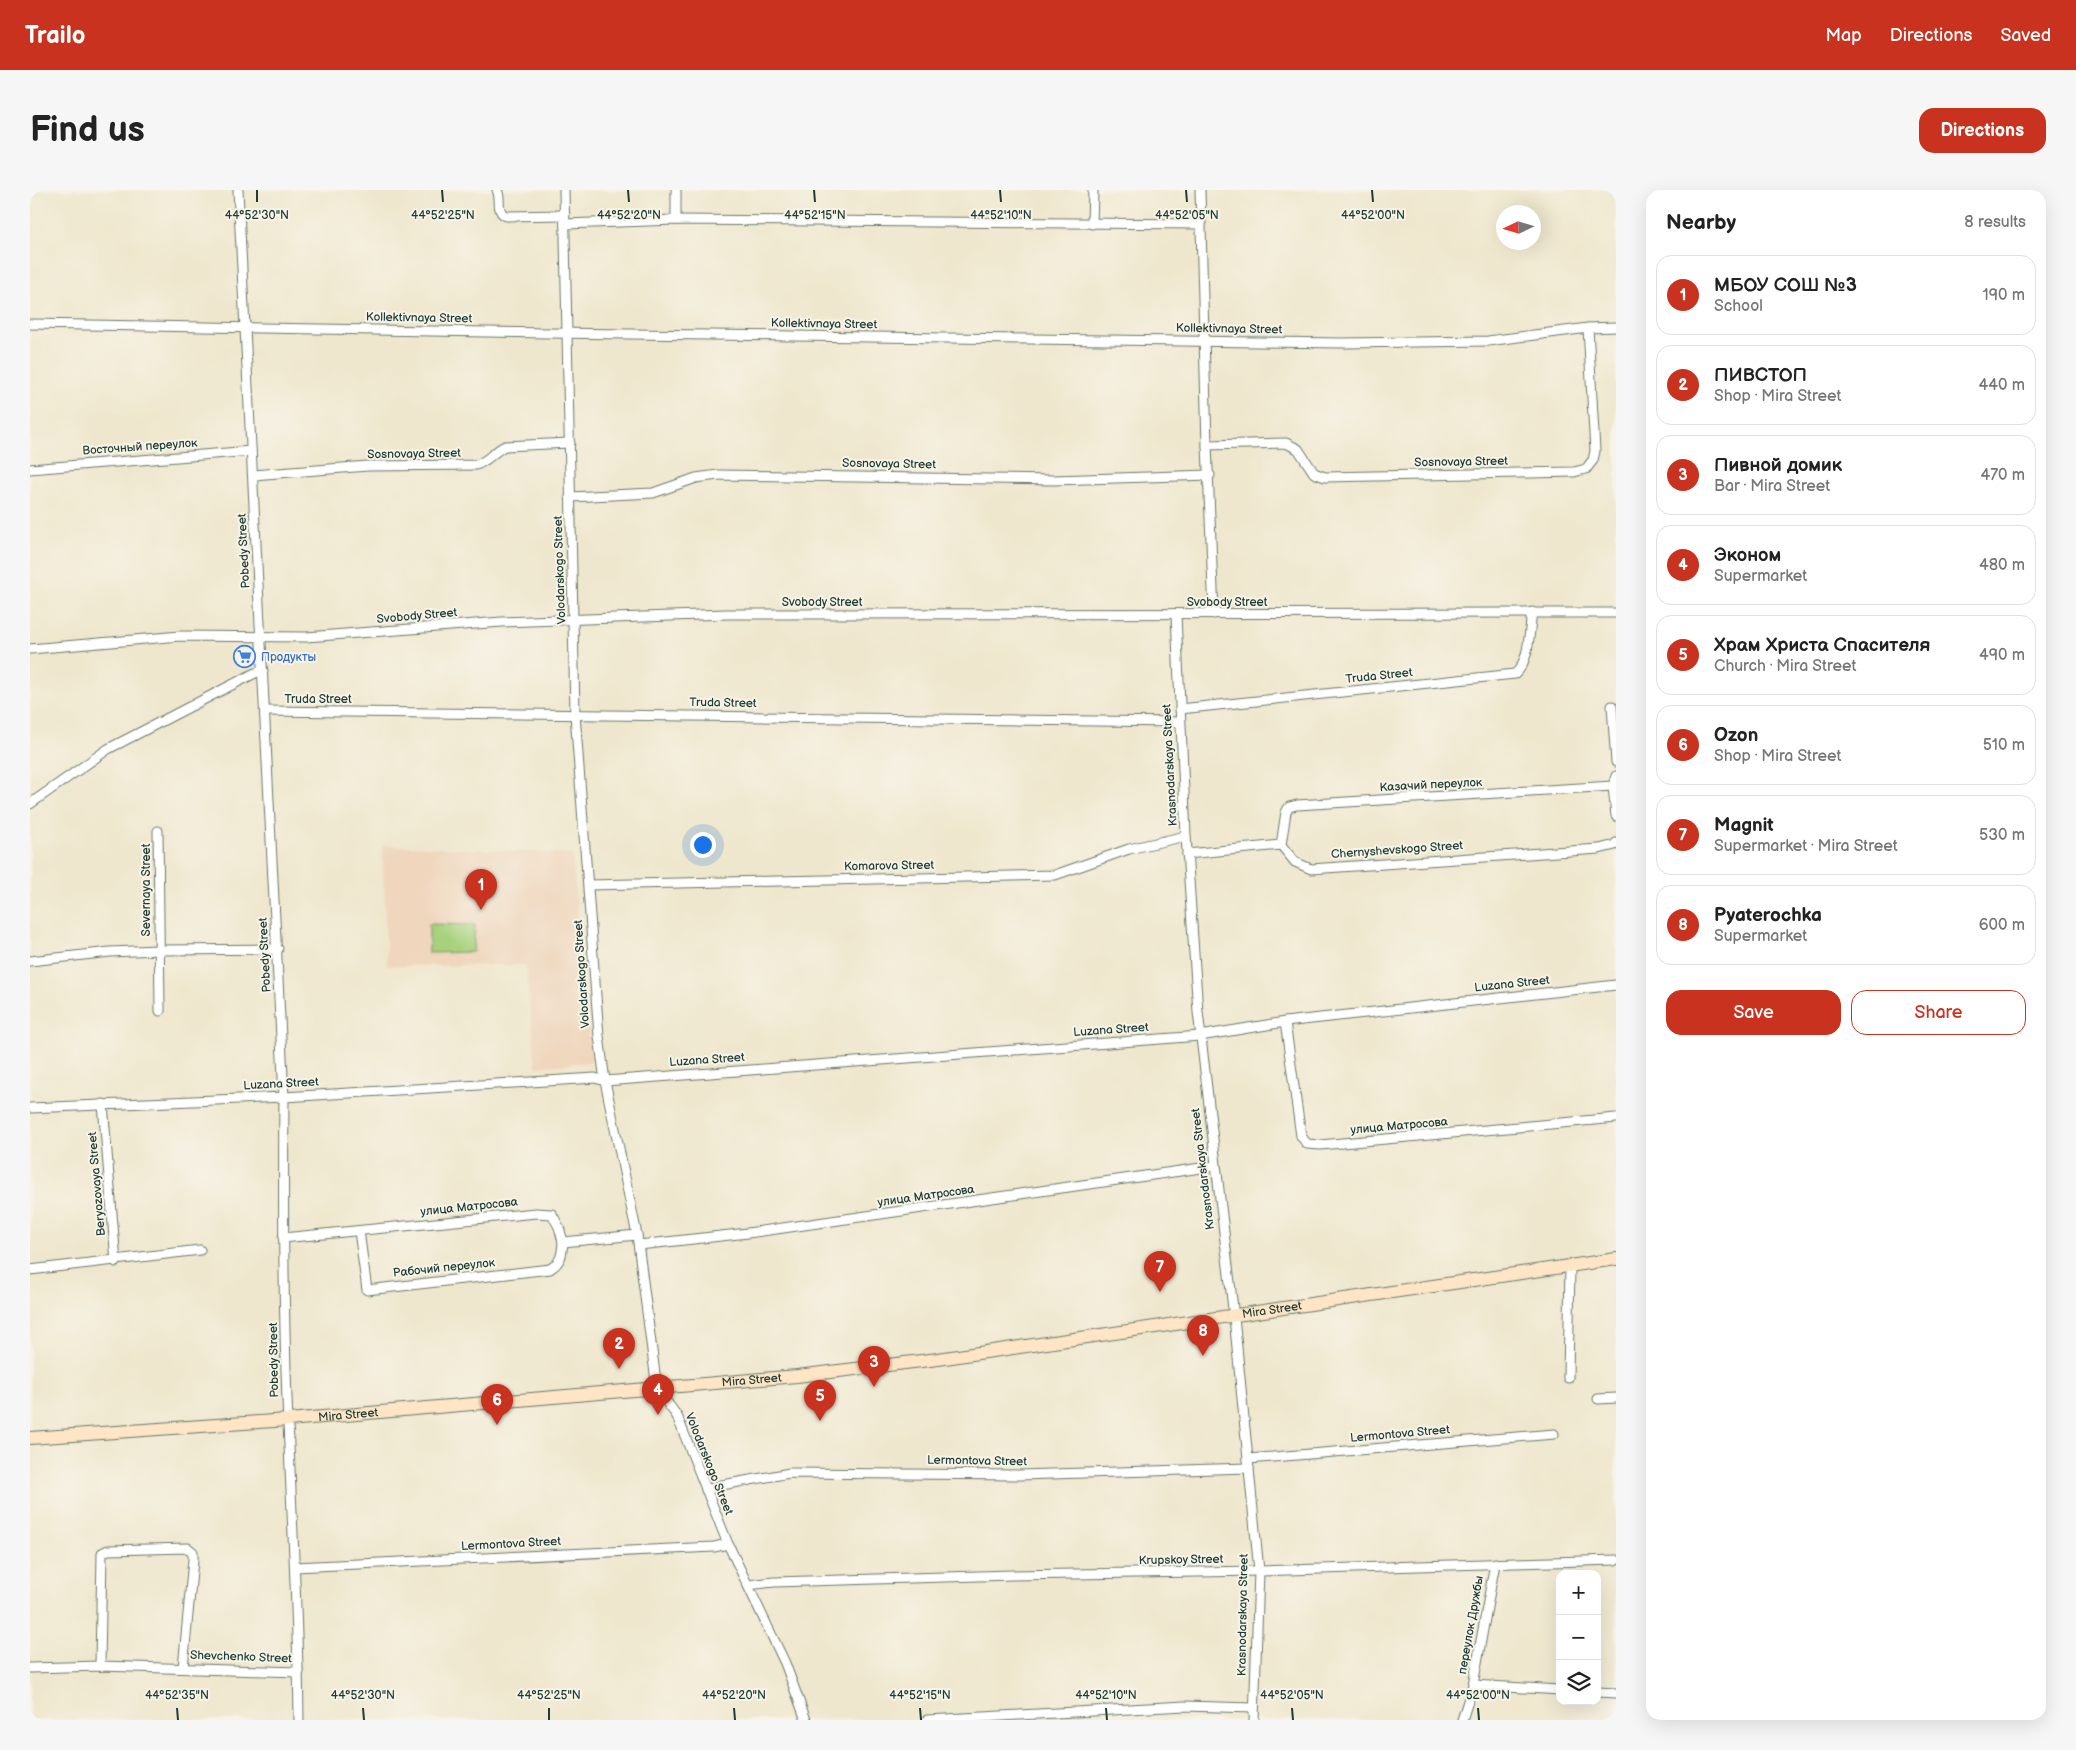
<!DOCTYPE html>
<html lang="en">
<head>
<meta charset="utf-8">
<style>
	:root { --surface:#fff; --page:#f6f6f6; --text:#222; --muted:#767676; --line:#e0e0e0; --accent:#c8321e }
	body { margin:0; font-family:"Balsamiq Sans",sans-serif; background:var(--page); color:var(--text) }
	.controls { position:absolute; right:15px; bottom:15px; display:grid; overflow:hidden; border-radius:10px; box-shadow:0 5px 20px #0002 }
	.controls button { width:45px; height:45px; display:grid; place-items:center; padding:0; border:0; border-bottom:1px solid var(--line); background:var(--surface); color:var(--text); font:25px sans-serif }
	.compass { position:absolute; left:1466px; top:15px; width:45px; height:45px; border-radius:50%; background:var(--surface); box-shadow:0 5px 20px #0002; rotate:266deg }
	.you { position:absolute; left:672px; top:654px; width:18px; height:18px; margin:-12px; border:4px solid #fff; border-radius:50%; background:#1a73e8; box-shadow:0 0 0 8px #1a73e833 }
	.badge { display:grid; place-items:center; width:32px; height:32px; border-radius:50%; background:var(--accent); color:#fff; font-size:16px; font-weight:700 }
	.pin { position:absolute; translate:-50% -41px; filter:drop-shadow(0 1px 2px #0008) }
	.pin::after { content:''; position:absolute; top:26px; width:18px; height:15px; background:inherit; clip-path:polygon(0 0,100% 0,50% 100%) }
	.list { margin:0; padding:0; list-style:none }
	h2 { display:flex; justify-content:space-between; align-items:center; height:65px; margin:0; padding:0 20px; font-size:21px }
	h2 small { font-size:16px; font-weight:400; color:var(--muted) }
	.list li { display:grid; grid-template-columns:32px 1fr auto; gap:15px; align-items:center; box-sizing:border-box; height:80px; margin:0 10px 10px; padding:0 10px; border:1px solid var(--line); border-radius:15px }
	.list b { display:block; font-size:19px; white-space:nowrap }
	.list p { margin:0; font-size:16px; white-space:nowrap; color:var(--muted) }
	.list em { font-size:16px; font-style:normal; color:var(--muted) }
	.actions { display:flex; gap:10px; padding:15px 20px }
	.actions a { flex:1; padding:11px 0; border:1px solid var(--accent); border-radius:15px; text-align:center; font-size:18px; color:var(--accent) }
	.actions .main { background:var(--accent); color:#fff }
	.icon { flex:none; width:28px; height:28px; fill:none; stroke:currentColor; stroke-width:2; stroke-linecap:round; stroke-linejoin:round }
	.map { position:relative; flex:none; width:1586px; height:1530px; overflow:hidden; border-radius:15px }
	header { display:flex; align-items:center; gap:30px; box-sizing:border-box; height:70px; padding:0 25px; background:var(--accent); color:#fff }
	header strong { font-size:24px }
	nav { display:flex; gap:28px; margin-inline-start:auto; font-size:18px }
	.intro { display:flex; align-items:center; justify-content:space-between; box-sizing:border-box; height:120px; padding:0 30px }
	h1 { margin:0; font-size:35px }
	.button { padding:12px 22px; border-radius:15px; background:var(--accent); color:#fff; font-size:18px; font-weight:700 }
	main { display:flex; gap:30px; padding:0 30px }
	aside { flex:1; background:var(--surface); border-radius:15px; box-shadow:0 5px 20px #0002 }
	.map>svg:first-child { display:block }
	.built { fill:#efd6bc }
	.green { fill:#a7d17d; stroke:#638758 }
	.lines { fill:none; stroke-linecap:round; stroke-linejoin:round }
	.minor-casing { stroke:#68786a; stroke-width:11 }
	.secondary-casing { stroke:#68786a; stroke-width:14 }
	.minor { stroke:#fff; stroke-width:9 }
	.secondary { stroke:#fde5c5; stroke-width:12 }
	.ticks { fill:none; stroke:#1f3d34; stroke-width:2 }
	.labels { text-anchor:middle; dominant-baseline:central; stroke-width:4; stroke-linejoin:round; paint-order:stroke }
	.street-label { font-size:12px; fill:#1f3d34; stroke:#f7f3e8 }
	.shop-label { font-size:12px; fill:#366cbe; stroke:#f7f3e8; text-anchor:start }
	.ticks-label { font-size:12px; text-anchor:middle; fill:#1f3d34; stroke:#f7f3e8; stroke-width:4; stroke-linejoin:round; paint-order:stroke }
</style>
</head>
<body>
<header>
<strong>Trailo</strong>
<nav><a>Map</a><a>Directions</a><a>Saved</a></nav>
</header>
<div class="intro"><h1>Find us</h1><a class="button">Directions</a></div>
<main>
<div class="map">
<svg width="1586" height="1530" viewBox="0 0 1586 1530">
	<rect width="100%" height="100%" fill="#f7f3e8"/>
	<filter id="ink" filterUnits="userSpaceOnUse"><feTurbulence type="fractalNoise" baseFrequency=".02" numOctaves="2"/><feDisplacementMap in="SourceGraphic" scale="10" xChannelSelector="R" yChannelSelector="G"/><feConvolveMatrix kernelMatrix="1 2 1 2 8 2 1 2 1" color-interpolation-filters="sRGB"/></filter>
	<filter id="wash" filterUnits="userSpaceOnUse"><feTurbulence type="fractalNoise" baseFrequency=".0096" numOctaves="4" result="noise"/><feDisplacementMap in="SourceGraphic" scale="20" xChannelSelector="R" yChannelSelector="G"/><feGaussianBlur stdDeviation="1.12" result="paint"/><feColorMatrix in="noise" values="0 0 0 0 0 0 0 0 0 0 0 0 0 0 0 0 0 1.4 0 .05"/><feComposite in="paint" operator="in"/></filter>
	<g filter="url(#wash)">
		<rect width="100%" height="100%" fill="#efe7cd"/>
		<polygon class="built" points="352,655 542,664 562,872 506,877 496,775 357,776"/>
		<polygon class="green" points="399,734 445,735 443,762 399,763"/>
	</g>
	<g filter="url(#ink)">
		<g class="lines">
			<defs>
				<g id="minor">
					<path d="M208 0 254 907C253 1015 253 1123 258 1232 262 1331 268 1430 269 1530"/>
					<path d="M467 0C472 9 465 21 476 26L535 25"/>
					<polyline points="534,0 545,524 569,846 575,891 607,1045 627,1199 647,1226 698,1354 755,1473 776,1530"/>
					<polyline points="1170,0 1177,255 1184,424"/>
					<polyline points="646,30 646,0"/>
					<polyline points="535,34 646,30 1171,34"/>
					<polyline points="1062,34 1063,0"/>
					<polyline points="0,134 520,143 1314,153 1458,151 1558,138 1586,137"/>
					<polyline points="1177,255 1256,253 1268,259 1284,283 1295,287 1544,282 1556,279 1563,270 1565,261 1558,138"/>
					<polyline points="0,279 221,261"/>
					<path d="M223 285 338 276 446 275C457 272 464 261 475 256L540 253"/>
					<polyline points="540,307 623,303 666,288 688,285 1024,290 1180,285"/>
					<polyline points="1146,425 1156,646 1168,822 1204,1127 1229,1381 1224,1530"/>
					<polyline points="0,459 150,446 276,447 472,432 697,424 1586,423"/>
					<polyline points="1582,516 1586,572"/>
					<path d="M1150 519 1485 484C1500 471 1499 441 1502 422"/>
					<polyline points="235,521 1150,532"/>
					<polyline points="1586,586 1583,596 1586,626"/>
					<polyline points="0,614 78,559 225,483 233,481"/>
					<polyline points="128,641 130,821"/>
					<polyline points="1251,655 1256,622 1259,617 1267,615 1583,596"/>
					<polyline points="1251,655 1265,672 1281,679 1569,659 1585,655 1586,653"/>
					<polyline points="1157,664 1251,655"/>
					<polyline points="558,695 1025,685 1099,659 1156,646"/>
					<polyline points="0,771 80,762 128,760 248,759"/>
					<polyline points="1255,832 1271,946 1277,954 1290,955 1586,928"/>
					<polyline points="73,914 86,1072"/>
					<polyline points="0,918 254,907 565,888 575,891 1170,846 1255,832 1586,795"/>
					<path d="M329 1041 337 1100 520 1079C531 1072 532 1065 533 1052"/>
					<polyline points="253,1048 506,1023 522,1024 529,1037 533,1052 607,1045"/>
					<polyline points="609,1055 718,1043 1185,976"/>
					<polyline points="0,1080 170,1060"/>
					<polyline points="1538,1188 1540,1076"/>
					<polyline points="1568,1209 1586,1208"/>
					<polyline points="1218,1269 1524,1244"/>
					<polyline points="676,1300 692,1295 760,1283 989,1285 1219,1278"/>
					<polyline points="265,1377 684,1357 698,1354"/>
					<polyline points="718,1395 744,1392 983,1385 1229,1381 1586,1370"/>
					<polyline points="70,1476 72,1363 78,1360 158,1358 163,1362 163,1370 153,1478"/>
					<polyline points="0,1478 70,1476 269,1482"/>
					<polyline points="1443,1495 1530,1500"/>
					<polyline points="1567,1502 1586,1503"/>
					<polyline points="897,1530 1155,1516 1224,1518"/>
					<polyline points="1432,1530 1443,1495 1465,1373"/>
				</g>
				<g id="secondary">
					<path id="s1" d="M0 1248 258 1230 767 1186 908 1169 1586 1069"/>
				</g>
			</defs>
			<use href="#minor" class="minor-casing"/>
			<use href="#secondary" class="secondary-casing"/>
			<use href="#minor" class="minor"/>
			<use href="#secondary" class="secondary"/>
		</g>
	</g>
	<path class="ticks" d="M227 0V12M412 0 413 12M598 0 599 12M784 0 785 12M970 0 971 12M1156 0 1157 12M1342 0 1343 12M147 1518 148 1530M333 1518 334 1530M519 1518V1530M704 1518 705 1530M890 1518 891 1530M1076 1518 1077 1530M1262 1518 1263 1530M1448 1518 1449 1530"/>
	<defs>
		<symbol id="supermarket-ring" viewBox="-11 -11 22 22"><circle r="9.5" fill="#f7f3e8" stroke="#3f7fe0" stroke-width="1.5"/><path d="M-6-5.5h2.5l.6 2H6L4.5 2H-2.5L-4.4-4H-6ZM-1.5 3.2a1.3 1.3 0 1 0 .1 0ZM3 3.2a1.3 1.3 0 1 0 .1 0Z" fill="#3f7fe0"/></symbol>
	</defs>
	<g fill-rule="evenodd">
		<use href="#supermarket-ring" x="202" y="454" width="25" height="25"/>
	</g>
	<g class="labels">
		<g class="street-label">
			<text transform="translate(389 128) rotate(1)">Kollektivnaya Street</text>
			<text transform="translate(794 134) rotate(1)">Kollektivnaya Street</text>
			<text transform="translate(1199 139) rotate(1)">Kollektivnaya Street</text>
			<text transform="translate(110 257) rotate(-4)">Восточный переулок</text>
			<text transform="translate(384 264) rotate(-1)">Sosnovaya Street</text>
			<text transform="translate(1431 272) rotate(-1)">Sosnovaya Street</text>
			<text transform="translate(859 274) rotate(1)">Sosnovaya Street</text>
			<text transform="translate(214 361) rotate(-93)">Pobedy Street</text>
			<text transform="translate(530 380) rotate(-92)">Volodarskogo Street</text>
			<text x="792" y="412">Svobody Street</text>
			<text x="1197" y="412">Svobody Street</text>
			<text transform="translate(387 426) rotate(-5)">Svobody Street</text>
			<text transform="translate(1349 486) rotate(-6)">Truda Street</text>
			<text x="288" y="509">Truda Street</text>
			<text transform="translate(693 513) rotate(1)">Truda Street</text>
			<text transform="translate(1140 575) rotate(-93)">Krasnodarskaya Street</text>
			<text transform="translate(1401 595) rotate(-3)">Казачий переулок</text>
			<text transform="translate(1367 660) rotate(-4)">Chernyshevskogo Street</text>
			<text transform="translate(859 676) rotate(-1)">Komarova Street</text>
			<text transform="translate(116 700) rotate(-90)">Severnaya Street</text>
			<text transform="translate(235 765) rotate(-93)">Pobedy Street</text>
			<text transform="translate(552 784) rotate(-94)">Volodarskogo Street</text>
			<text transform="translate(1482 794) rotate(-6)">Luzana Street</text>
			<text transform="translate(1081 840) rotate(-4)">Luzana Street</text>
			<text transform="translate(677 870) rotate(-4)">Luzana Street</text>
			<text transform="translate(251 894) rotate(-3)">Luzana Street</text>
			<text transform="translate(1369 936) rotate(-5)">улица Матросова</text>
			<text transform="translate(1173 979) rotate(-97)">Krasnodarskaya Street</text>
			<text transform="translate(67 994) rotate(-95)">Beryozovaya Street</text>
			<text transform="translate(896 1006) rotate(-8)">улица Матросова</text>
			<text transform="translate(439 1017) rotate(-6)">улица Матросова</text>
			<text transform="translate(414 1078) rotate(-6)">Рабочий переулок</text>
			<text stroke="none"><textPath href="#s1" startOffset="1249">Mira Street</textPath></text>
			<text transform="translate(244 1170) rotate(-91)">Pobedy Street</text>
			<text stroke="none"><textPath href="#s1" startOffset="724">Mira Street</textPath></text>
			<text stroke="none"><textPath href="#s1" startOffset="319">Mira Street</textPath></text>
			<text transform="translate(1370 1244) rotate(-5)">Lermontova Street</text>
			<text transform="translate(947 1271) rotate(1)">Lermontova Street</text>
			<text transform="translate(679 1274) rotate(68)">Volodarskogo Street</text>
			<text transform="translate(481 1354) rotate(-3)">Lermontova Street</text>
			<text transform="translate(1151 1370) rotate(-1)">Krupskoy Street</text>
			<text transform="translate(1213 1425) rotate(-89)">Krasnodarskaya Street</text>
			<text transform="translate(1441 1435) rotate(-80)">переулок Дружбы</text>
			<text transform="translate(211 1467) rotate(2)">Shevchenko Street</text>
		</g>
		<g class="shop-label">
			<text x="231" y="467">Продукты</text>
		</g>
	</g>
	<g class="ticks-label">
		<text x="227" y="29">44°52'30"N</text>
		<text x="413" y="29">44°52'25"N</text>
		<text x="599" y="29">44°52'20"N</text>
		<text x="785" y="29">44°52'15"N</text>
		<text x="971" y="29">44°52'10"N</text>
		<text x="1157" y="29">44°52'05"N</text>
		<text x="1343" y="29">44°52'00"N</text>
		<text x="147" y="1509">44°52'35"N</text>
		<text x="333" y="1509">44°52'30"N</text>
		<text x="519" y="1509">44°52'25"N</text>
		<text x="704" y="1509">44°52'20"N</text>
		<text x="890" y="1509">44°52'15"N</text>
		<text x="1076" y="1509">44°52'10"N</text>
		<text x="1262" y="1509">44°52'05"N</text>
		<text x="1448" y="1509">44°52'00"N</text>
	</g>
</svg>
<div class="controls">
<button>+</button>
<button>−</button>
<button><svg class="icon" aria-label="layers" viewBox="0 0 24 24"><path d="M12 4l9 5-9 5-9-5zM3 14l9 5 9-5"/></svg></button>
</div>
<svg class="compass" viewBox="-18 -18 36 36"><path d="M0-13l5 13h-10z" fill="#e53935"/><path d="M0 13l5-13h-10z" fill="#767676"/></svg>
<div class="you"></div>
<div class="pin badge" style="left:451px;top:720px">1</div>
<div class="pin badge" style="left:589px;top:1179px">2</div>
<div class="pin badge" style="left:844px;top:1197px">3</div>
<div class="pin badge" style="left:628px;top:1225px">4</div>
<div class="pin badge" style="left:790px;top:1231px">5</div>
<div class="pin badge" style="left:467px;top:1235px">6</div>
<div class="pin badge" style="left:1130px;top:1102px">7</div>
<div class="pin badge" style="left:1173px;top:1166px">8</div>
</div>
<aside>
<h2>Nearby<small>8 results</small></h2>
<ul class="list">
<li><span class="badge">1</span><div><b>МБОУ СОШ №3</b><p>School</p></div><em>190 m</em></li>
<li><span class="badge">2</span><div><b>ПИВСТОП</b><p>Shop · Mira Street</p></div><em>440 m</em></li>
<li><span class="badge">3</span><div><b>Пивной домик</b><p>Bar · Mira Street</p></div><em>470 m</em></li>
<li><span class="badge">4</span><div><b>Эконом</b><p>Supermarket</p></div><em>480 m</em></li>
<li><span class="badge">5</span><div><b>Храм Христа Спасителя</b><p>Church · Mira Street</p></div><em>490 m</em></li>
<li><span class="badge">6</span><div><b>Ozon</b><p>Shop · Mira Street</p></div><em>510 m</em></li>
<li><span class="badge">7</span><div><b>Magnit</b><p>Supermarket · Mira Street</p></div><em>530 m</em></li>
<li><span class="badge">8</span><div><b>Pyaterochka</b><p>Supermarket</p></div><em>600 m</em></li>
</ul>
<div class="actions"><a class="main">Save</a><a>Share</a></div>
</aside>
</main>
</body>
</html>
